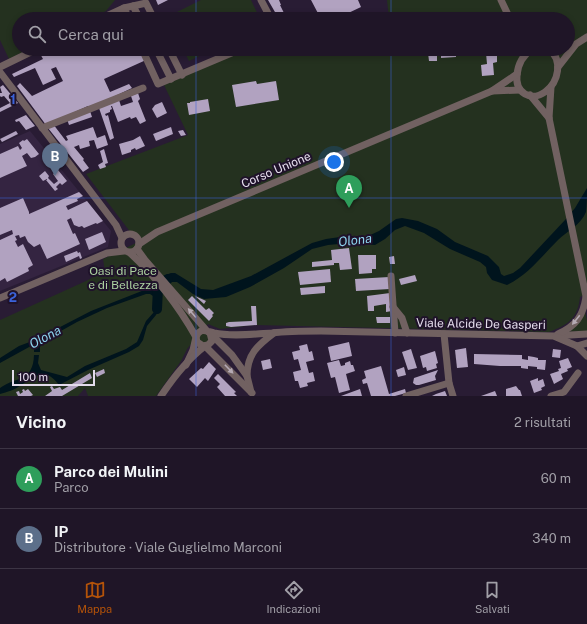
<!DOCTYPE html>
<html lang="it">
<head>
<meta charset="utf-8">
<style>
	:root { --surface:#1f1527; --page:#271e2f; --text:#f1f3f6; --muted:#a19fa7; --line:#3c3444; --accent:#b45309 }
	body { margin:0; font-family:"Public Sans",sans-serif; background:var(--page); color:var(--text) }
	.scale { position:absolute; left:12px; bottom:10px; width:83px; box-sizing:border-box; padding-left:4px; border:2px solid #e3dbeb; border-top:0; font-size:11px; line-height:14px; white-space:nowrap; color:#e3dbeb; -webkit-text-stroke:3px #1f122a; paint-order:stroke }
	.you { position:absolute; left:334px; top:162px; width:14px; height:14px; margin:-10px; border:3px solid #fff; border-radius:50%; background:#1a73e8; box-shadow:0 0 0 6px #1a73e833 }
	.badge { display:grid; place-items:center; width:26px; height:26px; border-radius:50%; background:var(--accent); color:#fff; font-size:13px; font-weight:700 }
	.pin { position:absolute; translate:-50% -33px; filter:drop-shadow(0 1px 2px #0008) }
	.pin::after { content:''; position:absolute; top:21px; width:14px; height:12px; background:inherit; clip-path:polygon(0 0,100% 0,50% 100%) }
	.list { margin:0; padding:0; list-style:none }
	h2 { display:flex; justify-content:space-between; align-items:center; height:52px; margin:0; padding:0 16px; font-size:17px }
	h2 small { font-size:13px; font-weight:400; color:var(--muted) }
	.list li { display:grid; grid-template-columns:26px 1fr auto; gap:12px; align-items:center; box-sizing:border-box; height:60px; padding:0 16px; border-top:1px solid var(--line) }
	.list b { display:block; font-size:15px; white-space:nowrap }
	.list p { margin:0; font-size:13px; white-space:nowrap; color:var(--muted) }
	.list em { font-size:13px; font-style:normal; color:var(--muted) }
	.icon { flex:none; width:22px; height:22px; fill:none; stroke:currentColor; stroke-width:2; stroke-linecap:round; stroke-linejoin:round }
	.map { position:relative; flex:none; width:587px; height:396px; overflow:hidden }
	.search { position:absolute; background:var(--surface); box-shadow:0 2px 6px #0003; left:12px; right:12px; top:12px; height:44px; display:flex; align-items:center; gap:10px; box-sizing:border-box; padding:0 14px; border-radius:22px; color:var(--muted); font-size:15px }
	.sheet { height:172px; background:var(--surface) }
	nav { display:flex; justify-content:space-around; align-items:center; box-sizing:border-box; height:56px; border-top:1px solid var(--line); background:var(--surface); font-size:11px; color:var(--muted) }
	nav a { display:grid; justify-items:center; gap:2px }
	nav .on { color:var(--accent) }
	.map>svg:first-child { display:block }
	.built { fill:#342441 }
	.green { fill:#24311f }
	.water { fill:#00141d }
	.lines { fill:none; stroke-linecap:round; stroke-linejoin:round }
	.river { stroke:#00141d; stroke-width:10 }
	.building { fill:#b1a2c0 }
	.minor { stroke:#716161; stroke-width:7 }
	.oneway { fill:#b5aab4 }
	.grid { fill:none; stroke:#3b63db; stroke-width:1; stroke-opacity:0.55 }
	.labels { text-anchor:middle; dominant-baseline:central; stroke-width:4; stroke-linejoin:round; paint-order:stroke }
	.street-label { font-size:12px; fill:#e3dbeb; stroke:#1f122a }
	.park-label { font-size:12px; fill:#abd09f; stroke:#1f122a }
	.water-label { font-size:13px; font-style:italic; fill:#8bd1eb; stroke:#1f122a }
	.grid-label { font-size:13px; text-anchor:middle; font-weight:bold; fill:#3b63db; stroke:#1f122a; stroke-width:4; stroke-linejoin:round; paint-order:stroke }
</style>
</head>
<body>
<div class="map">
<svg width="587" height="396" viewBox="0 0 587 396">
	<rect width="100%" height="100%" fill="#291c34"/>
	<polygon class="built" points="30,131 111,231 108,247 0,291 0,144"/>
	<g class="green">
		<polygon points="0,0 115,0 106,11 89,19 19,19 19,49 29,49 9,59 0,40"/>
		<polygon points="201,0 251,0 260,19 168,19 167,17"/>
		<path d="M387 0H587V294L580 297C578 318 568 325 549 332L255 325 220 329 208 324 202 331 211 336 205 345 196 338 187 349 181 361 156 396H88L85 388 78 396H0V320L86 281 105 271 103 259 138 242 86 174 188 135 164 85 245 49H568V19H389Z"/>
		<polygon points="183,49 214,49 189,61"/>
		<polygon points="585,311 587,321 587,331 566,332"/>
	</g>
	<g class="water">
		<path d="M587 188C587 195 587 206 586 212 581 225 567 231 558 240 541 257 529 274 507 285L492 280 487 273 486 267 480 262 450 249 424 233 405 226 395 230 385 239 375 245 350 243 328 245 312 249 284 268 250 287 226 297 204 299 193 294 177 282H171L169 284 163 276 171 273H175L201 289 213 290 251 276 312 243 326 239 347 236H368L379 231 396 219 402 218 418 221 437 229 455 242 488 256 499 267 501 274 504 276 513 273 520 268 565 220 575 208Z"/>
		<path d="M152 287 160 297V308L156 315 147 326 143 340 139 346 129 352 88 370 59 385C45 366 36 376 21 385 15 390 7 392 0 394V388C17 376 33 382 34 355H39L38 363 41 370 67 377 85 366 126 349 137 342 146 321 154 312 156 303 153 296 150 294H146L107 308 77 322 43 341 40 347V352H34V346H31L0 363V358L19 346 35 340 91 311Z"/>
	</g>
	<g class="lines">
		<polyline class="river" points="157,309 158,288 168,279"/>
	</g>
	<g class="building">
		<polygon points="156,0 168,0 158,5"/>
		<polygon points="268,0 279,0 281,5 280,5 287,19 279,19"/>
		<polygon points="311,0 358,0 361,7 342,16 344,19 321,19"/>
		<polygon points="40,49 141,49 146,60 104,79 110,92 129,84 132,88 90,108 88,106 46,125 17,86 20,83 32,96 63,81 56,67 51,69 56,79 43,85 35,68 14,77 12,74 43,59 38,50"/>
		<polygon points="456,51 456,57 441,58 441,54 439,54 439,52"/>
		<polygon points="437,52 437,61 429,61 428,53"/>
		<polygon points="486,53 497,53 497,62 493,63 494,75 482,76 481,65 487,64"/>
		<polygon points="256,81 257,84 276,81 279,100 236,107 232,85"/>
		<polygon points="3,85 18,103 0,112 0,108 10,103 4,96 1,97 0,96 0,93 2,93 0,87"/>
		<polygon points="138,93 140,99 138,101 146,121 140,124 136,117 131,119 130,117 118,122 112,106 111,106 112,109 110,110 110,112 105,114 106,116 108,115 114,138 110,140 99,108 119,100 121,106 133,102 131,96"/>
		<polygon points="208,99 210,111 189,115 187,103 190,103 190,102"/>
		<polygon points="162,102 167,113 157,118 152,109 155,105"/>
		<polygon points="90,111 92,117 69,125 67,119"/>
		<polygon points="26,115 35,126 26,130 19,121 16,122 15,120"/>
		<polygon points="53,124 66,141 68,140 66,136 93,127 97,138 105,135 108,145 97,149 94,140 89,141 90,146 80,149 79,145 74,147 84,159 83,160 89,168 83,172 48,128"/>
		<polygon points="171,127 173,134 156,141 153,134"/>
		<polygon points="183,130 186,135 181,136 178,131"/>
		<polygon points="16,131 18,134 2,142 0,139"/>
		<polygon points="140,136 145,146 136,150 135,148 131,150 131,152 122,155 119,144 133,140"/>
		<polygon points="27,139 39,154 35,157 31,158 27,153 22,156 27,166 0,178 0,154 18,146 20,150 22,148 19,143 23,140 24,141"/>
		<polygon points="104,149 108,163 105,164 106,167 100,169 98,165 103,162 100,151"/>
		<polygon points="58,170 67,181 62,185 60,183 56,187 58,189 55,191 46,180 47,180 47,179 43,181 39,176 45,171 49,176 48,178 54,184 58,181 53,174"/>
		<polygon points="79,192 83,196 77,199 78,201 66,206 68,210 87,201 103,221 97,224 96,223 84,228 82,226 79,227 74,225 71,218 67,220 73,234 75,233 80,244 47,259 40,244 34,247 28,242 25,236 20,238 19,235 15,236 17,240 15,241 18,247 23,244 33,265 28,268 29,271 7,282 5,278 0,281 0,240 13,234 12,230 0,235 0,208 23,198 29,212 29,214"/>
		<polygon points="102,232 106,242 89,250 85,239"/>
		<polygon points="349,248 352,269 340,270 339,263 334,263 334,265 312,267 312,262 332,260 331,250"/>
		<polygon points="77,251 78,253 80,252 82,258 80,259 79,256 66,262 64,256"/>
		<polygon points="358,255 376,255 376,269 372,269 372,273 359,274"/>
		<polygon points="394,256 395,264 390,264 389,257"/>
		<polygon points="330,269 331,282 300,285 298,272"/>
		<polygon points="415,275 417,281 401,285 399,279"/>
		<polygon points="389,277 390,289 356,291 355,279"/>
		<polygon points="325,286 325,293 301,295 300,288"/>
		<polygon points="390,293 392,311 386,312 386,304 374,306 374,311 368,311 367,296"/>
		<polygon points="192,296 206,310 209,308 214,313 212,315 213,316 209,321 188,300"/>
		<polygon points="195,296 204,300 206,301 204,304"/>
		<polygon points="251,306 256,306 257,325 231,327 226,326 226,323 229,322 252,321"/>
		<polygon points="376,317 390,317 390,323 377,323"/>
		<polygon points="349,342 352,356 331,361 328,347"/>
		<polygon points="307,344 309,352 312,351 314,360 306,362 309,373 313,372 315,381 307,383 308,386 300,388 298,381 295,381 293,372 301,370 298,359 294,360 292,352 300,350 299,346"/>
		<polygon points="466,348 468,367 457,368 455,350"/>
		<polygon points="411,349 417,368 408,370 402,352"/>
		<polygon points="553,349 561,350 560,358 552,357"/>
		<polygon points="435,351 438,363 436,364 437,368 427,371 426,367 423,368 420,356"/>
		<polygon points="474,354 522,355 522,359 528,360 528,356 534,357 538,358 538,360 546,360 545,370 537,369 537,367 528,366 528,369 521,368 521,366 500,366 474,364"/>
		<polygon points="568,358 572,367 567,369 568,371 561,374 563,379 554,384 550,374 559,371 558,369 561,368 559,361"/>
		<polygon points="270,359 272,368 263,370 261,361"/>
		<polygon points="339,360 341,366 345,365 345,363 350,361 351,365 353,365 355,371 346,374 350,390 339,393 335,377 331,378 327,363"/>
		<polygon points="209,362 216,369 208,381 205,378 197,387 189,379 201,368 203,369"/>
		<polygon points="381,366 389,394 405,389 406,393 395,396 371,396 367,383 363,384 362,380 366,378 364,371"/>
		<polygon points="404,367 406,375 398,377 396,370"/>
		<polygon points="104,369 105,373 97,377 95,373"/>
		<polygon points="438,370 435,376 436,380 419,385 416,385 413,383 414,378"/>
		<polygon points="90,373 92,378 62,396 45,396 52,391 50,387 52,386 54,389 60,387 62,390"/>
		<polygon points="218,374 236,392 234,393 237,396 225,396 217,387 220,384 214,378"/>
		<polygon points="538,378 538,381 543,379 545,386 541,388 542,390 534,393 530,381"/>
		<polygon points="516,386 519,390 520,390 522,396 506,396 506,389"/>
		<polygon points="24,389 25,391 28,389 33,395 31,396 18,396 16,392 19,391 20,394 23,392 22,390"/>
		<polygon points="360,389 362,396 341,396 349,393"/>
		<polygon points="445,391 447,396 432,396 436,394"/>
		<polygon points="495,391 497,396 481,396"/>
	</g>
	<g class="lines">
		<g class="minor">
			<polyline points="261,0 271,19"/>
			<polyline points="501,0 510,19"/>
			<polyline points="133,6 140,19"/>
			<polyline points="124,8 129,19"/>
			<polyline points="100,19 124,8 146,3 154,19"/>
			<polyline points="142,49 158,84 241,49"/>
			<polyline points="156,49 171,79"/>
			<polyline points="169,49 182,75"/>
			<path d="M532 49C523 55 518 64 517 75 515 93 531 102 545 92 559 82 563 60 549 49"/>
			<polyline points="0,67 37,49"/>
			<polyline points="558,67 576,44 587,37"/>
			<polyline points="0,72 116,225 122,238"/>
			<polyline points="551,87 549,118 587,301"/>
			<polyline points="492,91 520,90"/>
			<polyline points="530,95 549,118"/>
			<polyline points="42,128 143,88"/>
			<circle cx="130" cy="243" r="9"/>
			<polyline points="139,244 157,232 492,91 517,74"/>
			<path d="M137 249 145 260 207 331 210 333 212 341 208 345 203 346 197 342 196 337C200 327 206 331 214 333 233 337 253 334 272 333 288 331 305 331 321 331L554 336 587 334"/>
			<path d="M130 253C155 276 179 307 196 337L193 350 186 365"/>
			<polyline points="391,276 395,333"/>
			<polyline points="0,298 107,253 124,251"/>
			<polyline points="393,307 402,318 407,333"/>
			<polyline points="210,333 232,355 247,376 251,392"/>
			<polyline points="444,334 449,383 453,396"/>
			<path d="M558 334C576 326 583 316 586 297"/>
			<polyline points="556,337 577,346 587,356"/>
			<polyline points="577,346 587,343"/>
			<path d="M247 376C247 354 258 345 274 333"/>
			<path d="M161 396C173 378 188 359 205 346L252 393"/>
			<polyline points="406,396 449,383"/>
			<polyline points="551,396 564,392 578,373"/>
		</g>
	</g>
	<defs><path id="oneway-solid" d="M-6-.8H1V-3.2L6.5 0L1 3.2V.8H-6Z"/></defs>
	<g class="oneway">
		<use href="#oneway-solid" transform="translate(192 313) rotate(-131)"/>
		<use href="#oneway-solid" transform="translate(576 320) rotate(129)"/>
		<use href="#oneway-solid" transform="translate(229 369) rotate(46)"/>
	</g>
	<path class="grid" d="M196 0V19M391 0V19M196 49V396M391 49V396M0 198H587"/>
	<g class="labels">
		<g class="street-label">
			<text transform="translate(276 170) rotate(-23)">Corso Unione</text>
			<text transform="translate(481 324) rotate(1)">Viale Alcide De Gasperi</text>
		</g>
		<g class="park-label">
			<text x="123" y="271">Oasi di Pace<tspan x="123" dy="14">e di Bellezza</tspan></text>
		</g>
		<g class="water-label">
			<text transform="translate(355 240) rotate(-7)">Olona</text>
			<text transform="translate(45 337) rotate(-28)">Olona</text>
		</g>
	</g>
	<g class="grid-label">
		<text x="13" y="104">1</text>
		<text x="13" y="302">2</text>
	</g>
</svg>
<div class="scale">100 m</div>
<div class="you"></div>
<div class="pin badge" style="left:349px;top:208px;background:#2e9e5b">A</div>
<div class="pin badge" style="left:55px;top:176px;background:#5c6f8a">B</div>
<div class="search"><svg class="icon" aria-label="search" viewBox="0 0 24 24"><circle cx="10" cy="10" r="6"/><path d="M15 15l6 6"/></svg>Cerca qui</div>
</div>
<section class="sheet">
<h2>Vicino<small>2 risultati</small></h2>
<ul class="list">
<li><span class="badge" style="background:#2e9e5b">A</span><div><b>Parco dei Mulini</b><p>Parco</p></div><em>60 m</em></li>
<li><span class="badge" style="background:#5c6f8a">B</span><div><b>IP</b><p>Distributore · Viale Guglielmo Marconi</p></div><em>340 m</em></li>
</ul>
</section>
<nav>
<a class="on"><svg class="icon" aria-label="map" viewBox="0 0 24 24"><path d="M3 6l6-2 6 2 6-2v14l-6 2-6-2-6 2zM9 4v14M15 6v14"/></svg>Mappa</a>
<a><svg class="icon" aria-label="directions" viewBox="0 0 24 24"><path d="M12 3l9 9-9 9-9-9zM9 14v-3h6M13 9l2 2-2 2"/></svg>Indicazioni</a>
<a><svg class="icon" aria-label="saved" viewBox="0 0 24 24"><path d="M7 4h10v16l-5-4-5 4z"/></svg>Salvati</a>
</nav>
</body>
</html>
